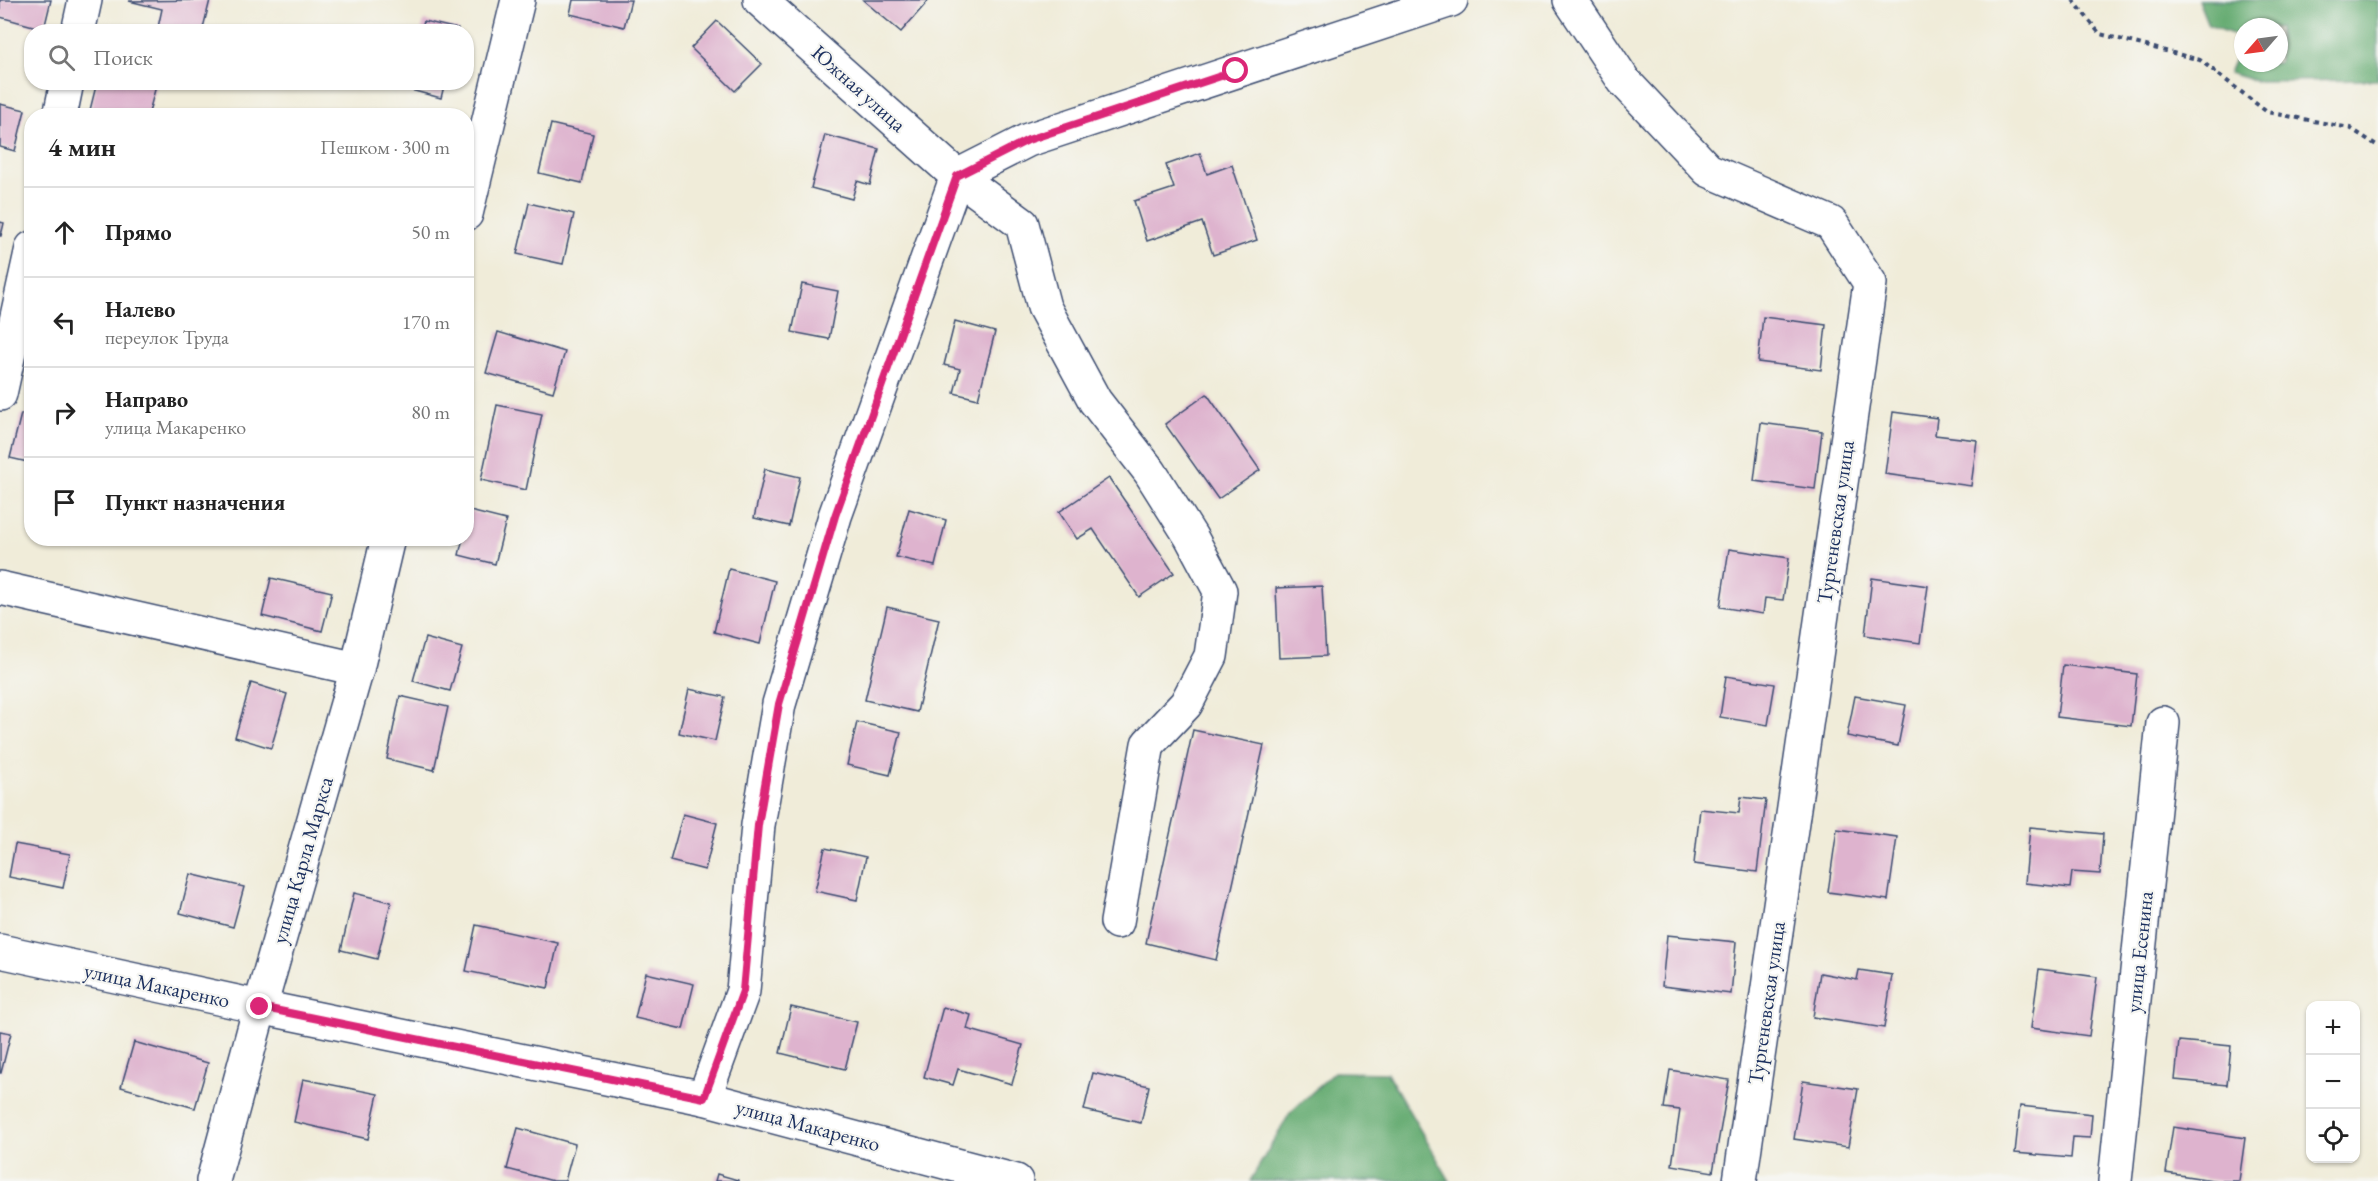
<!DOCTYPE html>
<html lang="ru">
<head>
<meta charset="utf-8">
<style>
	:root { --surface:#fff; --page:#f6f6f6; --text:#222; --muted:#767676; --line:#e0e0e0 }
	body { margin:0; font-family:"EB Garamond",serif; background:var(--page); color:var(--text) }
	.controls { position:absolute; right:18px; bottom:18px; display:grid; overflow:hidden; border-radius:12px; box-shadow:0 2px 4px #0004 }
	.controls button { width:54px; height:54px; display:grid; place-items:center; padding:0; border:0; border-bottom:2px solid var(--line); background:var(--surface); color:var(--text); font:30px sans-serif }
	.compass { position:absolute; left:2234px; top:18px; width:54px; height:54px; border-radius:50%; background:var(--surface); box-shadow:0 2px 4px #0004; rotate:242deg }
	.stop { position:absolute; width:18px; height:18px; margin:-14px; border:4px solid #db2777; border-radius:50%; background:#fff }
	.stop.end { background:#db2777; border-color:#fff; box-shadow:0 2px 6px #0008 }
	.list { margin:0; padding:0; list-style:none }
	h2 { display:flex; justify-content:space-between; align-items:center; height:78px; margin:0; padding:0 24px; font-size:26px }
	h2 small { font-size:20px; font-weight:400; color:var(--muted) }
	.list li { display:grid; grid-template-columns:39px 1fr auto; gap:18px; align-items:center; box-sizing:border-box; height:90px; padding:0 24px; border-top:2px solid var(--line) }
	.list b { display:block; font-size:22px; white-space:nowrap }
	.list p { margin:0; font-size:20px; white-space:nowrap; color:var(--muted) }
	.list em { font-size:20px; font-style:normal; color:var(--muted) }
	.icon { flex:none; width:33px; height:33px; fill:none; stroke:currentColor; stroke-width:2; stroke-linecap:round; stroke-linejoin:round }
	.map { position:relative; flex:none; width:2378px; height:1181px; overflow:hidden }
	.search { position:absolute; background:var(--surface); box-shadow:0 2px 4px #0004; left:24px; top:24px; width:450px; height:66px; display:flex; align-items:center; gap:15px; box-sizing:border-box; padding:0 21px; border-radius:24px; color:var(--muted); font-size:22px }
	.panel { position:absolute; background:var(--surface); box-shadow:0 2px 4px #0004; left:24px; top:108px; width:450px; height:438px; border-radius:24px }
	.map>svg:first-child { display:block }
	.forest { fill:#66ac72; stroke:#406e68; stroke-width:1.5 }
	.building { fill:#deb3ce }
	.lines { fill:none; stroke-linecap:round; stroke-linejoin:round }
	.minor-casing { stroke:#3b4b70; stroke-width:36 }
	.tertiary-casing { stroke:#3b4b70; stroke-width:36 }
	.path { stroke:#3b4b70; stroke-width:4; stroke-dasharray:4.5 4.5; stroke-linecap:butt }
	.minor { stroke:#fff; stroke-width:33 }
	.tertiary { stroke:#fff; stroke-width:33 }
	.route { stroke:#db2777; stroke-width:8 }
	.labels { text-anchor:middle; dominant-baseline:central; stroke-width:4.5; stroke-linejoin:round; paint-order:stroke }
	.street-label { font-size:21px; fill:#1b2f5e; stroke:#f6f6f2 }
</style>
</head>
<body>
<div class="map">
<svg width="2378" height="1181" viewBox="0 0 2378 1181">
	<rect width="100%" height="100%" fill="#f6f6f2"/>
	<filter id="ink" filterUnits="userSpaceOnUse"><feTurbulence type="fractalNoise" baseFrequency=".0167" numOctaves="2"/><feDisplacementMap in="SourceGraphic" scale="12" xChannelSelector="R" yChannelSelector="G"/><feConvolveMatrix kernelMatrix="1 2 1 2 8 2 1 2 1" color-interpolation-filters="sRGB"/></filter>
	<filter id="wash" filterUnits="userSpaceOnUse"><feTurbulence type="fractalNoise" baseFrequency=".008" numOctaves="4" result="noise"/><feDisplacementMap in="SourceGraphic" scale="24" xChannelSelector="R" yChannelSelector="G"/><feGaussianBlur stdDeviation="1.35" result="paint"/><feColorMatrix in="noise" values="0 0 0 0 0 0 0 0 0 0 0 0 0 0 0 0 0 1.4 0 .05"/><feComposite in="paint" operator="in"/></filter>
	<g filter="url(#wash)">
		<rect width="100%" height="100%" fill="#f0ecd9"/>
		<g class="forest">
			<polygon points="2198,0 2378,0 2378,80 2255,81 2229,73 2243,40 2243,63 2279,63 2279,27 2243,27 2243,38 2208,25"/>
			<polygon points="1334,1072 1387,1073 1450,1181 1250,1181 1290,1113"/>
		</g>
		<g id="blocks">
			<g class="building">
				<polygon points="0,0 51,0 44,29 0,17"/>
				<polygon points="210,0 202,32 157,32 162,9 129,1"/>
				<polygon points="573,0 631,0 624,27 570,14"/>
				<polygon points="863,0 929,0 901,32"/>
				<polygon points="424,21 458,29 458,32 421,32"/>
				<polygon points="717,21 762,64 735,91 691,48"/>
				<polygon points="97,82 157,82 148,116 89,114"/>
				<polygon points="409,82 445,82 441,98 407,89"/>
				<polygon points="0,104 25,110 15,151 0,147"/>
				<polygon points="551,124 593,134 582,183 539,173"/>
				<polygon points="825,135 879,149 870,185 857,181 852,199 811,188"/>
				<polygon points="1200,153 1207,174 1232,165 1257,240 1213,255 1202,222 1147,241 1134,201 1174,188 1166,165"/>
				<polygon points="529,203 574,214 563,264 517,254"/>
				<polygon points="0,222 4,223 1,236 0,236"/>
				<polygon points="802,284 838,291 829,339 792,332"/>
				<polygon points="1763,317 1826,325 1821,370 1758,362"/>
				<polygon points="955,321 995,332 978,399 954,393 960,369 944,365"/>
				<polygon points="498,332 565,352 553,392 486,373"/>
				<polygon points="1207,394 1260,470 1218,499 1165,424"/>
				<polygon points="497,405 542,414 526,490 481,480"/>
				<polygon points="1893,412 1937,418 1935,435 1977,440 1971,486 1885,474"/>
				<polygon points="21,414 32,417 32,463 10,458"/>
				<polygon points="1761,423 1822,431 1815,489 1754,481"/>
				<polygon points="765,469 800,477 789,526 754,518"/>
				<polygon points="1109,478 1174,573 1139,597 1093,529 1077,539 1059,512"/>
				<polygon points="909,509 946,520 935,566 896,557"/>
				<polygon points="470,511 506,520 495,564 459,555 463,538 466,538"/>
				<polygon points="1729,549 1789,558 1783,600 1765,598 1763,614 1720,607"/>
				<polygon points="729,569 775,581 760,644 714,632"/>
				<polygon points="271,578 332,592 322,631 262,616"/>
				<polygon points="1872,578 1928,586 1920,643 1865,635"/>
				<polygon points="1322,586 1326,656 1279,658 1276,588"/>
				<polygon points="887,607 939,619 917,712 865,700"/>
				<polygon points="425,638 462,648 450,691 413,681"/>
				<polygon points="2063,665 2137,674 2131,726 2057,717"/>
				<polygon points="1726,676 1775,684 1768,725 1720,717"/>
				<polygon points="251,683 287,694 271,748 235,737"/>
				<polygon points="689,689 725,697 715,741 679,733"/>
				<polygon points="400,696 448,707 434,770 387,759"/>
				<polygon points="1855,696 1906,705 1898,746 1847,736"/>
				<polygon points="857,722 901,732 890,775 847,765"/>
				<polygon points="1193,730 1264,745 1216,960 1146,943"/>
				<polygon points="1741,797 1766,800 1757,872 1694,864 1700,809 1739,813"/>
				<polygon points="683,814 717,823 705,870 670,861"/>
				<polygon points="2030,827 2103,834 2100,874 2072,872 2070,888 2025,883"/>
				<polygon points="1837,829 1897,837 1888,900 1828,892"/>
				<polygon points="15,844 70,854 63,888 9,877"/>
				<polygon points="825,848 866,857 857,900 815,891"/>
				<polygon points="190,874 244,887 233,927 180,913"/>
				<polygon points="354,893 391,902 377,959 341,950"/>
				<polygon points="476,925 558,943 548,988 466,971"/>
				<polygon points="1667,935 1736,942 1731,994 1662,986"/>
				<polygon points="2039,969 2097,977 2089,1036 2031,1028"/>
				<polygon points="1859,970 1892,975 1884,1028 1813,1017 1820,973 1857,980"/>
				<polygon points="646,973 694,984 683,1029 635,1018"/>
				<polygon points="791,1007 857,1022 845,1069 780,1053"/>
				<polygon points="943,1007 971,1015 967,1029 1023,1045 1012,1084 958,1069 953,1085 924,1077"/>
				<polygon points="0,1031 11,1033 1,1073 0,1073"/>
				<polygon points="2179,1041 2231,1046 2227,1085 2175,1080"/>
				<polygon points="134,1042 208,1063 195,1108 121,1087"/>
				<polygon points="1670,1070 1729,1080 1713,1172 1672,1165 1680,1110 1664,1108"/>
				<polygon points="1093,1073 1149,1086 1141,1123 1084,1110"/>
				<polygon points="303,1079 378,1094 368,1139 294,1122"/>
				<polygon points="1803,1081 1858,1089 1848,1147 1794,1139"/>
				<polygon points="2020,1106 2092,1114 2090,1138 2073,1137 2071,1158 2015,1153"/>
				<polygon points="2173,1127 2245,1138 2239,1181 2219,1181 2166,1173"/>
				<polygon points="518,1128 575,1144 565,1181 553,1181 507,1169"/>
				<polygon points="717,1174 738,1180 738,1181 715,1181"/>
			</g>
		</g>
	</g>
	<g filter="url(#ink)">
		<use href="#blocks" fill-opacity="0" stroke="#3b4b70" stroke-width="1.5"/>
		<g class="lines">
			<defs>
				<g id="minor">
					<polyline points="760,0 957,176 1022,224 1044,307 1095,401 1150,472 1191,537 1220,591 1211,656 1186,704 1148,744 1117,922"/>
					<polyline points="1570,0 1624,81 1708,170 1831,223 1870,283 1740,1181"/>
					<polyline points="78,32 85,0"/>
					<polyline points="60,116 67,82"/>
					<polyline points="957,176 1028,140 1451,0"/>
					<polyline points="466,214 518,0"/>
					<polyline points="0,394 32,248"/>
					<polyline points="388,538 357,669 260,1007 704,1098 1016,1181"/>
					<polyline points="0,588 357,669"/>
					<polyline points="704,1098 743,991 758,825 779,704 835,516 957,176"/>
					<polyline points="2115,1181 2163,723"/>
				</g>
				<polyline id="tertiary" points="0,951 260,1007 213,1181"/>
			</defs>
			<use href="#minor" class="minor-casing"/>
			<use href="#tertiary" class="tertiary-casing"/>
			<polyline class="path" points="2073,0 2100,34 2200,60 2267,112 2350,128 2378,146"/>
			<use href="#minor" class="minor"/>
			<use href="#tertiary" class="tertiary"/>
		</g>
	</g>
	<g class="lines" filter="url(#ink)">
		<polyline class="route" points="260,1007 704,1098 743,991 758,825 779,704 835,516 957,176 1028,140 1236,71"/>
	</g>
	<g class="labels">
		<g class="street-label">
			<text transform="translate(859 88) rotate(42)">Южная улица</text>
			<text transform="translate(1835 522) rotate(-82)">Тургеневская улица</text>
			<text transform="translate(302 860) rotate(-74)">улица Карла Маркса</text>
			<text transform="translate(2139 952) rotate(-84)">улица Есенина</text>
			<text transform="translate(157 985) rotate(12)">улица Макаренко</text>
			<text transform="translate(1766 1003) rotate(-82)">Тургеневская улица</text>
			<text transform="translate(808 1125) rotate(15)">улица Макаренко</text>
		</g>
	</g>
</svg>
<div class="controls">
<button>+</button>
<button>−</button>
<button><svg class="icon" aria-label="locate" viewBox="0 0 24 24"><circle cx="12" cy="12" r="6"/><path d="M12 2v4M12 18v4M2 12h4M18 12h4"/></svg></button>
</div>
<svg class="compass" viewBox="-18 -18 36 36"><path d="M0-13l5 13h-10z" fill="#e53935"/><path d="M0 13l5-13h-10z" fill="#767676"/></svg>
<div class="stop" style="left:1236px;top:71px"></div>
<div class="stop end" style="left:260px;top:1007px"></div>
<div class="search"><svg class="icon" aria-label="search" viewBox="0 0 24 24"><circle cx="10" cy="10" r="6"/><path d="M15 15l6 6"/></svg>Поиск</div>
<section class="panel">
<h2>4 мин<small>Пешком · 300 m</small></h2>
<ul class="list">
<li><svg class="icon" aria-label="ahead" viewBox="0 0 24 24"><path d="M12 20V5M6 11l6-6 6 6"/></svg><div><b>Прямо</b></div><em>50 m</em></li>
<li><svg class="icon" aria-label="left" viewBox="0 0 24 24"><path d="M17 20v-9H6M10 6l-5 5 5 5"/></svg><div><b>Налево</b><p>переулок Труда</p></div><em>170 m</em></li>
<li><svg class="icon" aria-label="right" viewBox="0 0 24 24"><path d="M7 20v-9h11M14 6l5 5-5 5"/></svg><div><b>Направо</b><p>улица Макаренко</p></div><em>80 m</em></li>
<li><svg class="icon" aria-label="arrive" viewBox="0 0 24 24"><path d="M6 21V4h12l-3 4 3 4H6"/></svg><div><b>Пункт назначения</b></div></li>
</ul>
</section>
</div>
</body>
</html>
